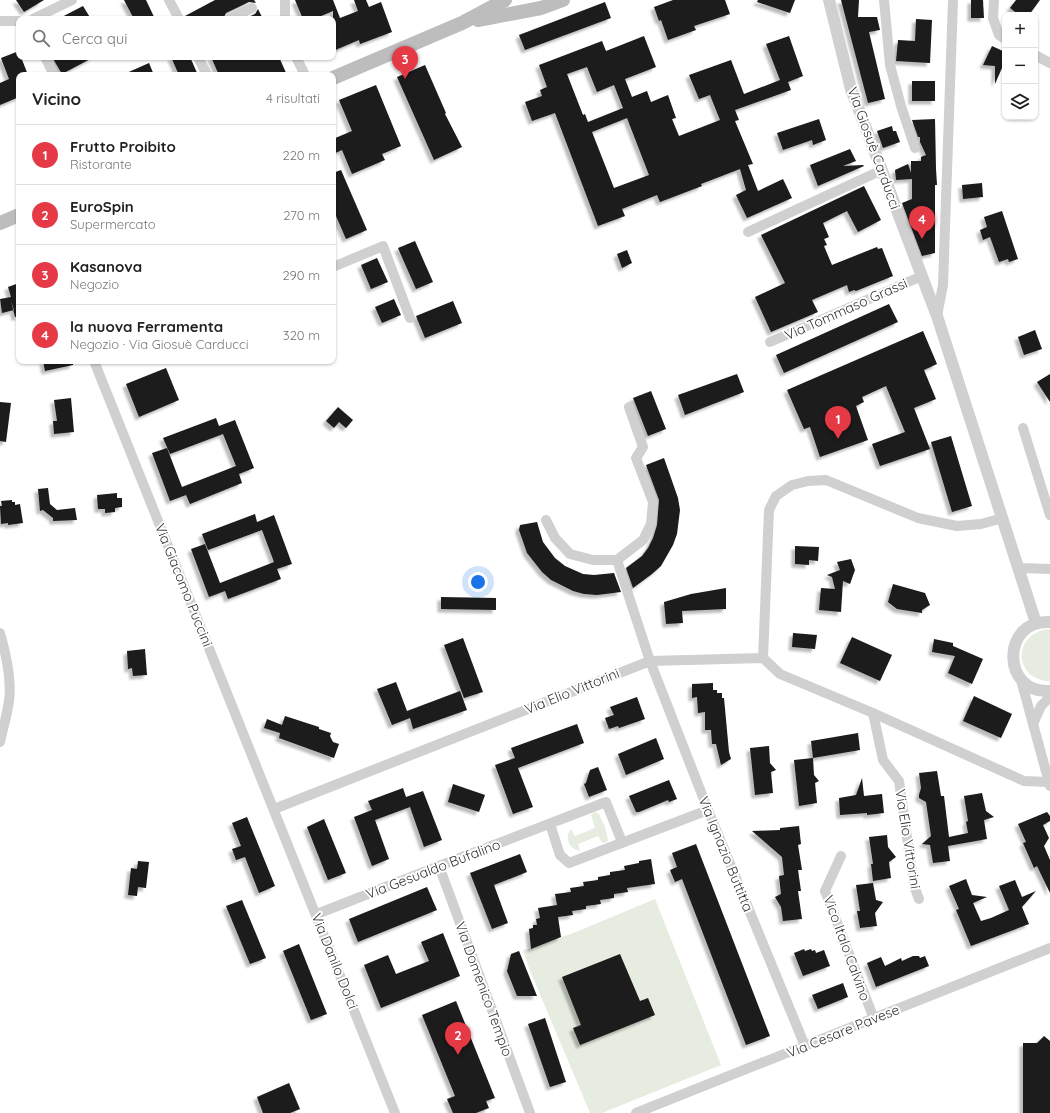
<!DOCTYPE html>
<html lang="it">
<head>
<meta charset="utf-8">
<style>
	:root { --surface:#fff; --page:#f6f6f6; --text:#222; --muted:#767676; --line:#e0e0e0; --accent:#e63946 }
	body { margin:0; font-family:Quicksand,sans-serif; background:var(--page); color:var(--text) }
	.controls { position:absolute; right:12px; top:12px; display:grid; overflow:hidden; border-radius:8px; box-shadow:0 1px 3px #0004 }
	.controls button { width:36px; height:36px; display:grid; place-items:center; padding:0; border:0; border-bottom:1px solid var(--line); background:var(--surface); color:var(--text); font:20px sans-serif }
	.you { position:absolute; left:478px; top:582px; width:14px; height:14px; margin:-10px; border:3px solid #fff; border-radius:50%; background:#1a73e8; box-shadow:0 0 0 6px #1a73e833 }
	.badge { display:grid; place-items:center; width:26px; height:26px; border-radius:50%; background:var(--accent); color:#fff; font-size:13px; font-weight:700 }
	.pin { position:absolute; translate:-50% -33px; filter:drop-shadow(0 1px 2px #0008) }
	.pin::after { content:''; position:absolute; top:21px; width:14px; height:12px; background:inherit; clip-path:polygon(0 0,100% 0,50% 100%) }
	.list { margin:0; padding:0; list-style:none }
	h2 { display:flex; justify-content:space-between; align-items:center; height:52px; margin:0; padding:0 16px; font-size:17px }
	h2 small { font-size:13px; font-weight:400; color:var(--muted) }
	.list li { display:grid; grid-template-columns:26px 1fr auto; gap:12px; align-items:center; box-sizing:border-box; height:60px; padding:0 16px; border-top:1px solid var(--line) }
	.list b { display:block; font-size:15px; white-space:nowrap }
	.list p { margin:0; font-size:13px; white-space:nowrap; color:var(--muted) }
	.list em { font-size:13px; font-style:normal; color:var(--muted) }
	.icon { flex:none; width:22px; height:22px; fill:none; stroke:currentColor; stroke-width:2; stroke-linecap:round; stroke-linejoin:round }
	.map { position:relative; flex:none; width:1050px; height:1113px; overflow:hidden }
	.search { position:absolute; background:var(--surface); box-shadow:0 1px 3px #0004; left:16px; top:16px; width:320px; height:44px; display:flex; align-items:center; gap:10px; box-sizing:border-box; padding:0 14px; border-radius:8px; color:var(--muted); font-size:15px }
	.panel { position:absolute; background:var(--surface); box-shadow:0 1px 3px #0004; left:16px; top:72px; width:320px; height:292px; border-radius:8px }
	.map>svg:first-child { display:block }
	.green { fill:#e6ecdf }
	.building { fill:#1a1a1a; fill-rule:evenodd; filter:url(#shadow) }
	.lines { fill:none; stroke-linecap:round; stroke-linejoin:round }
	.minor { stroke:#d0d0d0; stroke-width:10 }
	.tertiary { stroke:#d0d0d0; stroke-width:12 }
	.secondary { stroke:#bdbdbd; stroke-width:14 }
	.labels { text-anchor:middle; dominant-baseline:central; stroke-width:4; stroke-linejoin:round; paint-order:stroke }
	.street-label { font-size:14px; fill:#333; stroke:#fff }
</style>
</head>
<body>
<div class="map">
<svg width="1050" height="1113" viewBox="0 0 1050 1113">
	<defs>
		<filter id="shadow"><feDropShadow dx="-3.5" dy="3.5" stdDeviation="1" flood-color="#0004"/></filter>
	</defs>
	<rect width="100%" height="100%" fill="#fff"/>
	<g class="green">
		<path d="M1048 629 1050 630V681C1014 680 1011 635 1048 629Z"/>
		<path d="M595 812 599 814 605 827 608 840 607 842 602 843 598 836 578 844 580 851C569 849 564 837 571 829L575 836 595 828 591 815Z"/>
		<polygon points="655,899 721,1065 602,1113 590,1113 529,968 523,950 537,947 537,944 548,942 576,932"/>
	</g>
	<g class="building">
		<polygon points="16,0 44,0 24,12"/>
		<polygon points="124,0 146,0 155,19 134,19"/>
		<polygon points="215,0 254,0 256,3 249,2 226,13 223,19 185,19 185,16"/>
		<polygon points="295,0 333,0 340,18 358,11 354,0 366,0 369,7 381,2 392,32 360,44 359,40 333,51 333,11 314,19 303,19"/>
		<polygon points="673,0 725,0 730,14 694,26 696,30 668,40 661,20 659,21 654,7"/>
		<polygon points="758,0 795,0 790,13 757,2"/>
		<polygon points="841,0 859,0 858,17 877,17 880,30 869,32 885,99 868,103"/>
		<polygon points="971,0 983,0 984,18 971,18"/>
		<polygon points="1016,0 1040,0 1029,15 1019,15 1010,8"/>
		<polygon points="605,2 611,18 525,50 519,35"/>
		<polygon points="83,6 91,19 58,19"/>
		<polygon points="258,9 263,19 244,19 255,14"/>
		<polygon points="916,19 932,20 930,63 896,61 898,40 915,41"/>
		<path d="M644 36 656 67 625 79 632 97 647 91 651 102 668 95 676 118 672 119 679 136 720 120 710 95 699 99 689 75 731 60 744 94 780 80 766 44 789 36 803 76 788 82 791 90 735 110 739 120 735 121 753 164 748 165 758 191 783 179 792 198 747 218 736 195 746 190 740 169 701 184 702 186 660 202 657 195 622 209 625 216 598 226 555 113 532 121 525 102 542 96 540 90 547 87 539 65 602 41 606 51ZM587 67 597 92 614 85 623 108 588 122 585 114 583 115 567 74ZM627 118 649 175 614 188 592 132Z"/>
		<polygon points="992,46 1005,52 1005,61 995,84 995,66 983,65"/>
		<polygon points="19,51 19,57 21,57 28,75 19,75 19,97 0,105 0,83 9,79 1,58"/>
		<polygon points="52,57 94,57 62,74"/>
		<polygon points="171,57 190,57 198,75 179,75"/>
		<polygon points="211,57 279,57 287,75 219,75"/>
		<polygon points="149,63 154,75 122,75"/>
		<polygon points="425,65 446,113 445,114 462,147 434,160 397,77"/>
		<rect x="912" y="81" width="23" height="20"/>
		<polygon points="376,85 401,146 382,154 385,160 352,174 342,150 333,154 333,139 352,131 339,100"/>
		<polygon points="819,119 826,140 813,145 812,140 783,150 777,133"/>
		<polygon points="935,119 936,169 937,185 935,185 935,253 922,256 902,203 912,199 912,179 896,180 895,170 908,164 911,173 911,161 921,161 921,157 926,155 920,142 920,137 918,137 912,120"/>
		<polygon points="892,126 893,131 896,131 900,142 883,148 877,131"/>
		<polygon points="850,149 856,161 843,166 863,165 864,166 818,186 810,165"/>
		<polygon points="341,170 367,230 346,239 333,209 333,173"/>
		<polygon points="982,183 983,197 963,199 962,185"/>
		<polygon points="864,186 881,220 858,232 847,211 823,223 829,237 824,239 827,245 824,246 832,265 877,247 878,249 882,248 893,276 856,291 854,290 849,292 847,285 812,300 818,312 771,332 755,297 785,283 761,235"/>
		<polygon points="1002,211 1018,259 1009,262 1008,259 999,262 990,237 983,240 980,230 987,227 984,217"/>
		<polygon points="415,241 433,282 416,289 398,248"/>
		<polygon points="627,250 632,263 622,268 617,254"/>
		<polygon points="377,258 388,282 371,289 361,265"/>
		<polygon points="19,283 19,317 15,317 11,301 14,310 2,313 0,299 11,297 8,287"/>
		<polygon points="394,299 401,315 382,323 375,307"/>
		<polygon points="453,301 462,323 425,338 416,316"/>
		<polygon points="889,304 898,322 784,373 776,355"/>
		<polygon points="1035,330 1042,349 1024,355 1018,337"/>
		<polygon points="923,331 937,364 924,370 936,399 914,408 930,449 880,466 872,444 905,432 886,386 862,397 864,402 856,406 868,440 820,457 810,427 804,429 787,390"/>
		<polygon points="43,361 73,361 73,365 45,371"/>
		<polygon points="166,368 179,400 139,417 126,384"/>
		<polygon points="737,374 744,392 685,415 678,395"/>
		<polygon points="1050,374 1050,402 1037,382"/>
		<polygon points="651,391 666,429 648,436 633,398"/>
		<polygon points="71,398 74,432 54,434 53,421 57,421 54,400"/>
		<polygon points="0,402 11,403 6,442 0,441"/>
		<polygon points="338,407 353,420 346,428 339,422 334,428 326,421"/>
		<polygon points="216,418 219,426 235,420 254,468 239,474 242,483 190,504 186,495 170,501 152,453 167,448 182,487 236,466 223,434 170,454 163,438"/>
		<polygon points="951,436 972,506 952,512 931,442"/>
		<polygon points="664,458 678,498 680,510 677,534 673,545 661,566 652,574 633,588 626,568 642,556 648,548 653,538 657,525 659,500 646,465"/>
		<polygon points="48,488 50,504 57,510 75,508 77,520 53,521 53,518 43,510 40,511 38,489"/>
		<polygon points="117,493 117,498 122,498 122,507 115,508 115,512 105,513 105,509 98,509 97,495"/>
		<polygon points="12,500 12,502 15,502 15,505 20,504 23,523 8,525 8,523 1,524 0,506 2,506 1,501"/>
		<polygon points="255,514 257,522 274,515 292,564 277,569 281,579 228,599 225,591 209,597 191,549 205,544 220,583 274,562 262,530 208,550 202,534"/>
		<polygon points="537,522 543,542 555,558 565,566 583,574 594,575 614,573 621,592 597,595 584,594 573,591 551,580 542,572 527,553 519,530 520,525"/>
		<polygon points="795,546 819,547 818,561 809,560 809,565 795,564"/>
		<polygon points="851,559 855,570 850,584 843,581 841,612 819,610 821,588 835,589 832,577 827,575 840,570 837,562"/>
		<polygon points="893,584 925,593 930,605 922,610 922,613 897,609 888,602"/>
		<polygon points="726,588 726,609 682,611 683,623 666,624 664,602 691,594"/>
		<polygon points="441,597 496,598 496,610 441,609"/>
		<polygon points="793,633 817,635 815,649 792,647"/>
		<polygon points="852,637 892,655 880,681 840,663"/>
		<polygon points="463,638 483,692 464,698 444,645"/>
		<polygon points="934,639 953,643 953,646 983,659 972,684 948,673 955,656 932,652"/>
		<polygon points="145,649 147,675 133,676 132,668 128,669 127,651"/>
		<polygon points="396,682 407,711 460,691 467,710 413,729 410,718 392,725 377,689"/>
		<polygon points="713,683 713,690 717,690 717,693 722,693 722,698 724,698 729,752 731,759 721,765 716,744 712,744 711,730 705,730 705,712 698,713 697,697 692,698 692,684"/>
		<polygon points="974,696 1012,714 1001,738 963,721"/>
		<polygon points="637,697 645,719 619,728 618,726 609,729 605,718 614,715 610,707"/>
		<polygon points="285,716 319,727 319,729 331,733 330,736 333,742 339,744 334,758 279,738 280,733 264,728 267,719 282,725"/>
		<polygon points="577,724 584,743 518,768 533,807 513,814 495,765 515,758 511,748"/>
		<polygon points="858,733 860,750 813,758 811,741"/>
		<polygon points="656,738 664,759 626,775 618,754"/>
		<polygon points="769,746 770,763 776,770 771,772 773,793 755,795 750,748"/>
		<polygon points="813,758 814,775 819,781 815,783 817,803 799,806 794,760"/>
		<polygon points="598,767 607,790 589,797 584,784 586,783 590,770"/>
		<polygon points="937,771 941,796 944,796 949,837 968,833 966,822 968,821 964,796 982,793 986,811 994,817 984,820 987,839 948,846 950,861 933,863 930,845 922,844 931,836 926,802 919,798 919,795 921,788 919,773"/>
		<polygon points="862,778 864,796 882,794 884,813 867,815 867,813 840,815 839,798 856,795"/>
		<polygon points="669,780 677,799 669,802 668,800 639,812 636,812 629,796"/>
		<polygon points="453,784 485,795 479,812 448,802"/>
		<polygon points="403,788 406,797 423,791 442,840 424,847 410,807 375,820 389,859 372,866 354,817 372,810 368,801"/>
		<polygon points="1047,812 1050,816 1050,821 1043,825 1049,838 1044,846 1050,860 1050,893 1037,866 1034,868 1023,843 1026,842 1018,824"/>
		<polygon points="247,817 275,886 259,893 245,857 236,860 232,849 241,846 232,823"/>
		<polygon points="324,819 346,873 328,880 307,827"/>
		<polygon points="799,826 801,844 798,845 802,870 798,870 801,891 798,891 802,919 783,921 781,907 775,897 781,894 779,876 784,875 782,857 752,831 780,830 780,828"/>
		<polygon points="887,835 888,847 896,857 889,862 891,878 873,881 871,864 873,864 869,837"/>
		<polygon points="696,844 770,1036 746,1045 682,879 675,882 670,870 677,867 672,853"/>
		<polygon points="520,854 527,872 494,885 508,923 492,929 470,873"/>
		<polygon points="651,859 655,884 627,888 628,892 614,894 614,898 600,900 601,904 586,906 586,909 572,911 573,915 558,917 561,937 531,949 529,929 533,928 533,925 537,925 536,919 540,918 538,908 557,905 555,894 571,892 570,888 584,886 583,882 598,880 598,877 610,875 610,872 625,870 624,866 639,863 639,861"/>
		<polygon points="138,861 149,862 146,888 138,887 137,896 128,895 131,868 137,869"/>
		<polygon points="966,879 972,895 987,897 973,903 981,921 991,918 1009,910 999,886 1015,880 1022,897 1036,891 1022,907 1029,924 971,946 956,910 959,909 949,886"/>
		<polygon points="873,883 876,900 883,902 875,913 877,926 860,928 857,911 860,911 856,885"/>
		<polygon points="427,887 437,910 358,942 349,919"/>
		<polygon points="242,900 266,958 250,964 226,906"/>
		<polygon points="443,933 460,976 381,1008 364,965 388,955 396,974 429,961 421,942"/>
		<polygon points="299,944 327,1014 311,1020 283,951"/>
		<polygon points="804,949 805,951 811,949 812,951 815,950 816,953 824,950 830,966 803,976 794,953"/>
		<polygon points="519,951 537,996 517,996 507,971 511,954"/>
		<polygon points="620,954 640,1001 648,998 655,1015 580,1045 573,1028 581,1025 562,977"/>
		<polygon points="913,956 919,956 920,958 925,956 929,966 876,987 867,963 881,957 885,966 901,958 902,961"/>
		<polygon points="843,983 848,997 818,1009 812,995"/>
		<polygon points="456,1001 495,1098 486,1101 489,1108 476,1113 453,1113 447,1099 455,1096 422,1015"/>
		<polygon points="545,1018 566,1082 550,1087 528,1024"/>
		<polygon points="1044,1036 1050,1041 1050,1113 1023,1113 1023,1043 1037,1043"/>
		<polygon points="289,1083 300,1109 290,1113 263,1113 257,1097"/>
	</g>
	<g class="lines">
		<g class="minor">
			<polyline points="169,0 179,19"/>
			<polyline points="285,0 285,19"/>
			<polyline points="884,0 890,65 901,106 915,148"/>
			<polyline points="994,0 993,18 999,35 1005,39"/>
			<polyline points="33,19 72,0"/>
			<polyline points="229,19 252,8"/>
			<polyline points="0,21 19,21"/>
			<polyline points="1035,55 1050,63"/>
			<polyline points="45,57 54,75"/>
			<polyline points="198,57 207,75"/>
			<polyline points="296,57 305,75"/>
			<polyline points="748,232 882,170"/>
			<polyline points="333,267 383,246 410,318"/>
			<polyline points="937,316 943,285 953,0"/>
			<polyline points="770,342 922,276"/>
			<polyline points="94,361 395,1113"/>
			<polyline points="1023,428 1050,515"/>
			<polyline points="546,520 555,538 570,554 593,560 617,560 643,540 651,524 653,502 636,458 643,447 629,407"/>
			<polyline points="617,560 650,661 708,810 805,1046"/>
			<polyline points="1019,568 1050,569"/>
			<path d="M0 633C6 654 12 679 9 701 7 715 3 728 0 742"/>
			<polyline points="763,658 769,510 776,496 792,485 808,481 826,480 918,518 957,526 981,524 1003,518"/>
			<polyline points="1021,680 1050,786"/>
			<polyline points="873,713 883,760 899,781 914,886 919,899"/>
			<polyline points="1033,724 1041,706 1050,697"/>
			<polyline points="274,809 650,661 763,658 780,674 873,713 1024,781 1048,782"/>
			<polyline points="550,824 560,855 569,863 708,810"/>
			<polyline points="841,856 825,891 874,1019"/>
			<polyline points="439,866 530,1113"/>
			<polyline points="317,914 439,866 606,802 622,842"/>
			<polyline points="636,1113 1050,948"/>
		</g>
		<g class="tertiary">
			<polyline points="829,0 851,89 937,316 1036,623"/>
			<path d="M1050 622C1001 619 1001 694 1050 691"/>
		</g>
		<g class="secondary">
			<polyline points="478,20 541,8 563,0"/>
			<polyline points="333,78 462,23 505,0"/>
			<polyline points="0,223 19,215"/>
		</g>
	</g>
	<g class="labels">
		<g class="street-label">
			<text transform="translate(874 148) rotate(70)">Via Giosuè Carducci</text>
			<text transform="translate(846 309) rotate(-24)">Via Tommaso Grassi</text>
			<text transform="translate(184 585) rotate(68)">Via Giacomo Puccini</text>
			<text transform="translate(572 691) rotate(-22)">Via Elio Vittorini</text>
			<text transform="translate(908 839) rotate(81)">Via Elio Vittorini</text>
			<text transform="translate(726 854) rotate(68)">Via Ignazio Buttitta</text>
			<text transform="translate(433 869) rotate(-21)">Via Gesualdo Bufalino</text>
			<text transform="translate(847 948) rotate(70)">Vico Italo Calvino</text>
			<text transform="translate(335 961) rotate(68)">Via Danilo Dolci</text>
			<text transform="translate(484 989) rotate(70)">Via Domenico Tempio</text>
			<text transform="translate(843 1031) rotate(-22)">Via Cesare Pavese</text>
		</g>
	</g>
</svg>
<div class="controls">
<button>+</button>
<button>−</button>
<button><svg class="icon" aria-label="layers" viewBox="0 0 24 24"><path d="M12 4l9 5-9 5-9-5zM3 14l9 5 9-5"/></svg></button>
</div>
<div class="you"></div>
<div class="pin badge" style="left:838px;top:439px">1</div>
<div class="pin badge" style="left:458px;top:1055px">2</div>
<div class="pin badge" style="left:405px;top:79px">3</div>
<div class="pin badge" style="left:922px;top:239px">4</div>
<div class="search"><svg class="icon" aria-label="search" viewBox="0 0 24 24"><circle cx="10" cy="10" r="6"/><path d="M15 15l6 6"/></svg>Cerca qui</div>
<section class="panel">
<h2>Vicino<small>4 risultati</small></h2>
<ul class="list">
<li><span class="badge">1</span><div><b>Frutto Proibito</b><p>Ristorante</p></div><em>220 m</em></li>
<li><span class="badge">2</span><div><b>EuroSpin</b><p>Supermercato</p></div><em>270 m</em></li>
<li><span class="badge">3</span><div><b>Kasanova</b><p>Negozio</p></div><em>290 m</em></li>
<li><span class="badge">4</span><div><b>la nuova Ferramenta</b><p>Negozio · Via Giosuè Carducci</p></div><em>320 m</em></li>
</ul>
</section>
</div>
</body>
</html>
